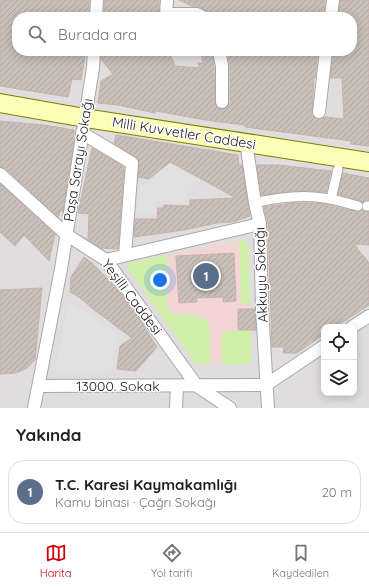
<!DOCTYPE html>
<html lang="tr">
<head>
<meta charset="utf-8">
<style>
	:root { --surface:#fff; --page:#f2f2f2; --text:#202124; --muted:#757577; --line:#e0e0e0; --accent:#d1000d }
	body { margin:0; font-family:Quicksand,sans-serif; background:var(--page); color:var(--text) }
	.controls { position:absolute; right:12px; bottom:12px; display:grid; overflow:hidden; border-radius:8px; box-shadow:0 2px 10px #0003 }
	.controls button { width:36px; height:36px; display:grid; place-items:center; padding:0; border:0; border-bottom:1px solid var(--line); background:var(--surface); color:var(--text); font:20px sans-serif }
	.you { position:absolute; left:160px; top:280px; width:14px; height:14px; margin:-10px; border:3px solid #fff; border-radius:50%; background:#1a73e8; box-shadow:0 0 0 6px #1a73e833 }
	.badge { display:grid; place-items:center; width:26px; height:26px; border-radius:50%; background:var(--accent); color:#fff; font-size:13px; font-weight:700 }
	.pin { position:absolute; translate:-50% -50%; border:2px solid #fff; box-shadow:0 1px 4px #0006 }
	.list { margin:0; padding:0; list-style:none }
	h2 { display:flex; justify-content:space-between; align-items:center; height:52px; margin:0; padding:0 16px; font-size:17px }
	h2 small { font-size:13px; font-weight:400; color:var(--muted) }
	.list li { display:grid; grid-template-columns:26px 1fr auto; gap:12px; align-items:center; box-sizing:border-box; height:64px; margin:0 8px 8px; padding:0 8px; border:1px solid var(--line); border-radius:16px }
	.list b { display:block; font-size:15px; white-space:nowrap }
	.list p { margin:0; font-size:13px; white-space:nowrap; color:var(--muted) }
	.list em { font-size:13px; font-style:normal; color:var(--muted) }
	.icon { flex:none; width:22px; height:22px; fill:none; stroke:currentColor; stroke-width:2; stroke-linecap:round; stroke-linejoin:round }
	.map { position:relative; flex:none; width:369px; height:408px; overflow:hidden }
	.search { position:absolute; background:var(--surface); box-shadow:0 2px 10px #0003; left:12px; right:12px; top:12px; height:44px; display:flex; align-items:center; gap:10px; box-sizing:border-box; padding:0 14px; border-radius:16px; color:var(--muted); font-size:15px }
	.sheet { height:124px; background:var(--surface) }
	nav { display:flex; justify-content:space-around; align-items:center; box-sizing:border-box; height:56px; border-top:1px solid var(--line); background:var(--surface); font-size:11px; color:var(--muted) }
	nav a { display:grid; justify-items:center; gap:2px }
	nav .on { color:var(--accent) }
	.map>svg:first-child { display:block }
	.residential { fill:#dfddde; fill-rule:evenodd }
	.commercial { fill:#f3d5d6 }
	.grass { fill:#d0efa9 }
	.parking { fill:#e1e1e1 }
	.building { fill:url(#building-hatch); stroke:#c5b3a8 }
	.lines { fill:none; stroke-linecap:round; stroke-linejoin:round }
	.pedestrian-casing { stroke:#a8a8a8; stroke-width:11 }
	.minor-casing { stroke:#a8a8a8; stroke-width:14 }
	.secondary-casing { stroke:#797f00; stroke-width:20 }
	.pedestrian { stroke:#fff; stroke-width:9 }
	.minor { stroke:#fff; stroke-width:12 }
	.secondary { stroke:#fefdb8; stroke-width:18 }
	.labels { text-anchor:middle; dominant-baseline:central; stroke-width:3; stroke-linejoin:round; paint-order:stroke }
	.street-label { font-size:14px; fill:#212121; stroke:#fff }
</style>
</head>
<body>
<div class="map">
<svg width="369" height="408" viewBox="0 0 369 408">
	<defs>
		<pattern id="building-hatch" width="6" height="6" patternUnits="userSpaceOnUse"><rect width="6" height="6" fill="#cabfb9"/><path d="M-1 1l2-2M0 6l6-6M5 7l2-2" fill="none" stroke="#ada49f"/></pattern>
	</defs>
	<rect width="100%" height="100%" fill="#f2ede7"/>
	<path class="residential" d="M0 0H369V408H0ZM17 17H352V51H17ZM324 327H354V393H324Z"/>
	<polygon class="commercial" points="239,240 244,241 249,245 251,364 196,364 128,269 129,263"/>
	<g class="grass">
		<polygon points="239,240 244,241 249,245 250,303 241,304"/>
		<polygon points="167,255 167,307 172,313 192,315 206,319 209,325 211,364 196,364 128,269 129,263"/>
		<polygon points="251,330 251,364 222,364 221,338 225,331"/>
	</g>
	<g class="parking">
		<polygon points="171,163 196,180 183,202 156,201 155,215 137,214 139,189"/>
		<polygon points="69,301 120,336 111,371 55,371"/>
	</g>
	<g class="building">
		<polygon points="0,0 89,0 89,17 17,17 17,51 86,51 81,80 72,79 68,97 0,86"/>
		<rect x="104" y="0" width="55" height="17"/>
		<polygon points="179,0 325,0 324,17 285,17 262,13 261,17 220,17 217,14 210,15 207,11 200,7 192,6"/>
		<polygon points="340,0 369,0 369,146 351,144 351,141 245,127 245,125 205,120 156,111 155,113 118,105 98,103 101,81 113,74 101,59 101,51 169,51 175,66 199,68 198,63 203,63 201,54 212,53 214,67 215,102 218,108 222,109 226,108 230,102 230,66 227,51 318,51 315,78 314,78 312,115 318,119 325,117 344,119 342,78 330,78 333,51 352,51 352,17 339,17"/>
		<polygon points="0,121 44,125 74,130 74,142 63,211 60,211 59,216 58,217 5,168 0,167"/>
		<polygon points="116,135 238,155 239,165 242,165 250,216 233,222 217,223 184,230 134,237 135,219 157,219 158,208 164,208 164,205 190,206 190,200 236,198 170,162 149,179 138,177 139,164 138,159 114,143"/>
		<polygon points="92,148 124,167 118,249 101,248 88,240 89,214 78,213"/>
		<polygon points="257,165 279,165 331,171 326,192 311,191 292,191 261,195"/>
		<polygon points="343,173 369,178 369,200 363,202 338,194"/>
		<polygon points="0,184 55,234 49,261 24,235 15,246 0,232"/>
		<polygon points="293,203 320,203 357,212 363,210 369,212 369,245 354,244 369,263 369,305 335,327 324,327 324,334 297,353 283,353 284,347 272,347 268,224 264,207"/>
		<polygon points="234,253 236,301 223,302 223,297 196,298 197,302 179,303 176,256"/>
		<polygon points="84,257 92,263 116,287 139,318 157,347 136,371 117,369 120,346 132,338 93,309 79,297 70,292 71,277"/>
		<polygon points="42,288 35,360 27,368 16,373 0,374 0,290"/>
		<polygon points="238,309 255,309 256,330 238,330"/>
	</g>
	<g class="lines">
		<defs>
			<g id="pedestrian">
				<polyline points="331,199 338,169"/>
				<path d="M255 203C279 197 305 194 330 199 339 200 348 204 358 206"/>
				<polyline points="367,206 369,206"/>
			</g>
			<g id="minor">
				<polyline points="167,0 166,14 197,14 203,17"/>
				<polyline points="96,17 97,0"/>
				<polyline points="331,17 333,0"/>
				<polyline points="219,51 222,66 222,102"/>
				<polyline points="319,112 326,51"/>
				<polyline points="82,133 132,163 125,255"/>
				<polyline points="246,142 255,203 260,224 262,308 268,408"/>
				<polyline points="0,174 67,235 106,260 197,386 230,408"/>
				<polyline points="106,260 260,224"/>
				<polyline points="352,327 369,316"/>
				<polyline points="39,386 266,385 324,346"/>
				<polyline points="34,408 61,269 93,68 94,51"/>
				<polyline points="176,408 177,386"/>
			</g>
			<polyline id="secondary" points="0,103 85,118 369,162"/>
		</defs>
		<use href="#pedestrian" class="pedestrian-casing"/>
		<use href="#minor" class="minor-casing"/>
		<use href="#secondary" class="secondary-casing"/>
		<use href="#pedestrian" class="pedestrian"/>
		<use href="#minor" class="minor"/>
		<use href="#secondary" class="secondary"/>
	</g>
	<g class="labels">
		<g class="street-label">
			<text transform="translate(184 133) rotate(9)">Milli Kuvvetler Caddesi</text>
			<text transform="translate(78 160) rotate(-81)">Paşa Sarayı Sokağı</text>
			<text transform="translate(261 275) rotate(-92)">Akkuyu Sokağı</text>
			<text transform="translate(132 297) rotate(53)">Yeşilli Caddesi</text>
			<text x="118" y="386">13000. Sokak</text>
		</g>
	</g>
</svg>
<div class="controls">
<button><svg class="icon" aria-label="locate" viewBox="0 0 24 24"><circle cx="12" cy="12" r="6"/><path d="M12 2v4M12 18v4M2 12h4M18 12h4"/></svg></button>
<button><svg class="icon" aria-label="layers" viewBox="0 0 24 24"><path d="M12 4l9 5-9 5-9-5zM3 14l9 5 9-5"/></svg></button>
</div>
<div class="you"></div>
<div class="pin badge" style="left:206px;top:276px;background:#5c6f8a">1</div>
<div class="search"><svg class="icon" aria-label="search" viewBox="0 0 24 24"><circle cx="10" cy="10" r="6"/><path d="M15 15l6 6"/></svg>Burada ara</div>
</div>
<section class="sheet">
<h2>Yakında<small></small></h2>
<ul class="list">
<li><span class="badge" style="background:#5c6f8a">1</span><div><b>T.C. Karesi Kaymakamlığı</b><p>Kamu binası · Çağrı Sokağı</p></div><em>20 m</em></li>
</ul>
</section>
<nav>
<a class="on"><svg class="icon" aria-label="map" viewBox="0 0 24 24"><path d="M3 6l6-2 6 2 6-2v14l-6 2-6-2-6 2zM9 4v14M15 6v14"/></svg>Harita</a>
<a><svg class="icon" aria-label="directions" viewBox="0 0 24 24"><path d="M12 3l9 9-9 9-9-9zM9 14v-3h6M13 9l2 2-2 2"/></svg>Yol tarifi</a>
<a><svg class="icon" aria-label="saved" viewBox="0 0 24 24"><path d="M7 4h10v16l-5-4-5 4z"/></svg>Kaydedilen</a>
</nav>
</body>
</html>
